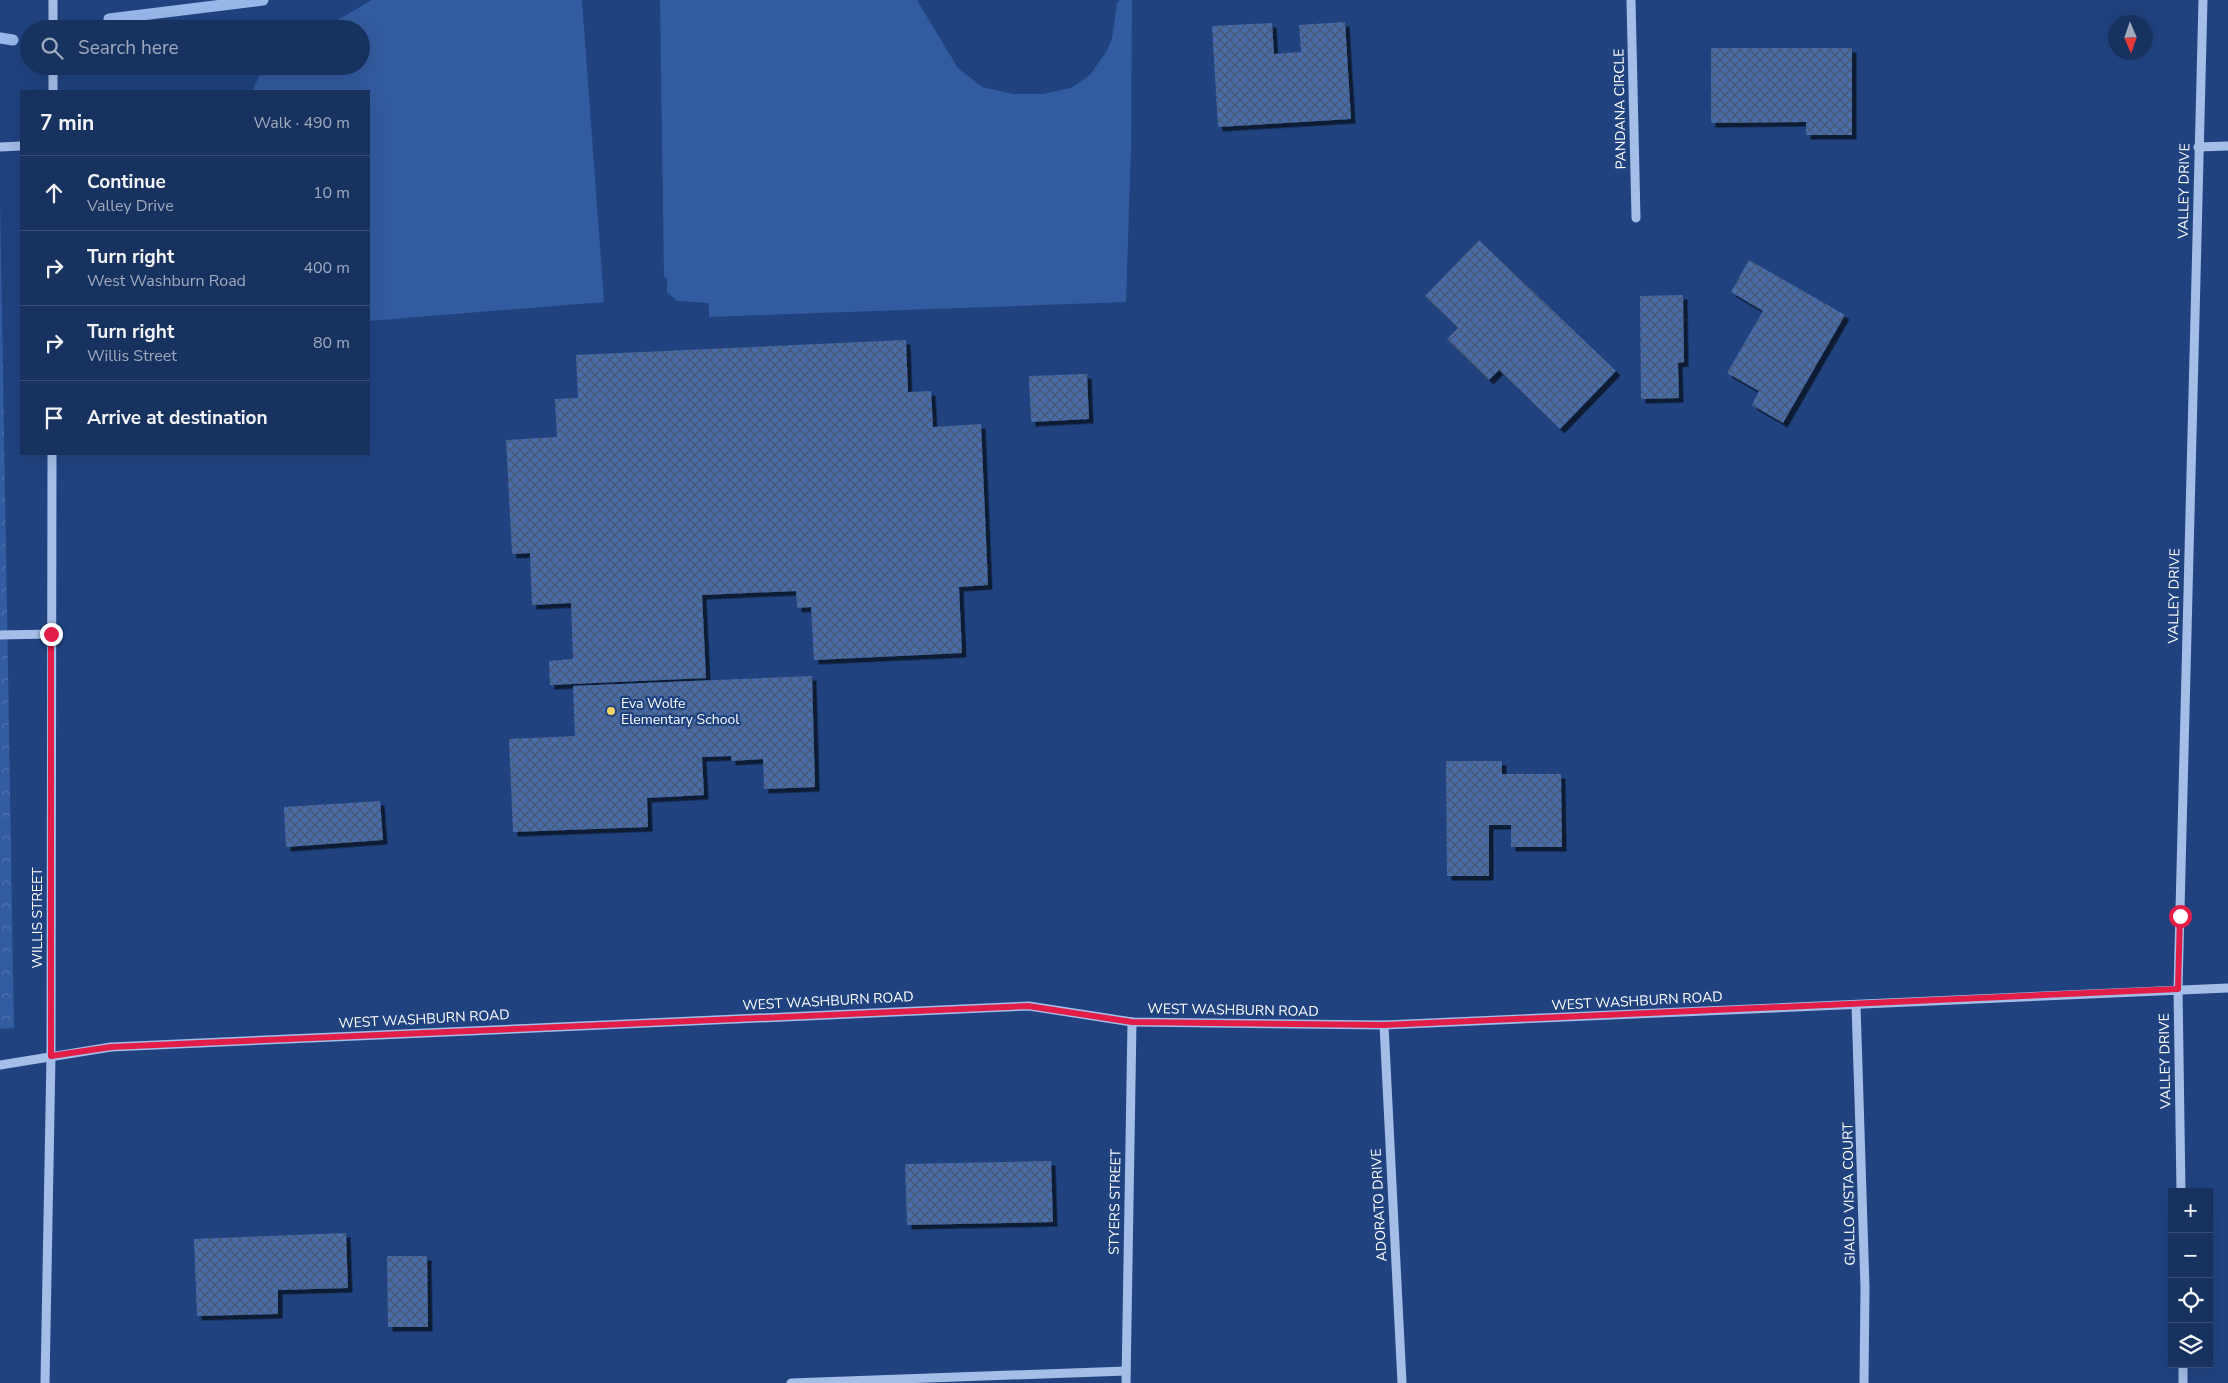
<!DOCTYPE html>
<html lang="en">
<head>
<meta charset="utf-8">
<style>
	:root { --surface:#183260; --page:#253e69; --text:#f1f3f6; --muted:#9faabd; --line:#364d75 }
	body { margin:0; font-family:"Nunito Sans",sans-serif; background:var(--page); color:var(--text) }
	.controls { position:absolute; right:15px; bottom:15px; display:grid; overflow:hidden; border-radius:0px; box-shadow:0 5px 20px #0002 }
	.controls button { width:45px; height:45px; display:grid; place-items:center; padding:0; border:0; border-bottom:1px solid var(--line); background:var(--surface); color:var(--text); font:25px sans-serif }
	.compass { position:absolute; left:2108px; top:15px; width:45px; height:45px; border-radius:50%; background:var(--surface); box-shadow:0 5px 20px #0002; rotate:178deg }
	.stop { position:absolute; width:15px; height:15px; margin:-11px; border:4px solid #e11d48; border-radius:50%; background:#fff }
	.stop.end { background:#e11d48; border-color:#fff; box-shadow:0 1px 5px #0008 }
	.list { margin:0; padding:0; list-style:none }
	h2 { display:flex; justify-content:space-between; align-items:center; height:65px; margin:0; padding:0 20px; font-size:21px }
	h2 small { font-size:16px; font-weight:400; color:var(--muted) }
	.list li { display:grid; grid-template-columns:32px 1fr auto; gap:15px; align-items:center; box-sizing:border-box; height:75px; padding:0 20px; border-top:1px solid var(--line) }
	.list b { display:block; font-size:19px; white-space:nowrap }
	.list p { margin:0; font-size:16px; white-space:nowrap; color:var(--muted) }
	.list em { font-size:16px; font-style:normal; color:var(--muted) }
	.icon { flex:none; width:28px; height:28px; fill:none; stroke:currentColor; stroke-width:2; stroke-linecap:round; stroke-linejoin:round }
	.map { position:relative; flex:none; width:2228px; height:1383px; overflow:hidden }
	.search { position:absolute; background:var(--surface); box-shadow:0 5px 20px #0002; left:20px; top:20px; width:350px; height:55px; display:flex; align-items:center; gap:12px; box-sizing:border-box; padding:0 18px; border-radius:28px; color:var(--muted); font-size:19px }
	.panel { position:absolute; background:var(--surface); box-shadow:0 5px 20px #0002; left:20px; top:90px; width:350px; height:365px; border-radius:0px }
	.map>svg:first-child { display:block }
	.grass { fill:#335b9f }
	.park { fill:url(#park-crowns) }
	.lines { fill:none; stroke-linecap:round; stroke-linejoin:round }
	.stream { stroke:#98b8ea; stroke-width:11 }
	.building { fill:url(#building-cross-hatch); filter:url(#shadow) }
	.minor { stroke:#a5bee8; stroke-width:9 }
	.route { stroke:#e11d48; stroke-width:6 }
	.poi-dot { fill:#f6d765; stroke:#204380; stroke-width:2 }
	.labels { text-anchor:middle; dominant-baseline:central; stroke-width:4.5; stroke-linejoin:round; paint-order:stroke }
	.street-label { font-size:14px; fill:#fff; stroke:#204380 }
	.poi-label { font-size:14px; fill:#fff; stroke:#204380; text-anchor:start }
</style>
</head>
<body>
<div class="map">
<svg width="2228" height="1383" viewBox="0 0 2228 1383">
	<defs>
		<pattern id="park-crowns" width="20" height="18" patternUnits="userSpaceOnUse" patternTransform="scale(1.25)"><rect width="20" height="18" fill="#335b9f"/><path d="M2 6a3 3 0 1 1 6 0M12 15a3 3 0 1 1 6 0" fill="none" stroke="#5274ad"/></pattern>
		<pattern id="building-cross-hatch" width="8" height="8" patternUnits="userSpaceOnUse" patternTransform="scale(1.25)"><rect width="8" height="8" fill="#486caa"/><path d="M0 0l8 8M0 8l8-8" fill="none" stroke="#4a5972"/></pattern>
		<filter id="shadow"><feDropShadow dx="4.5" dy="4.5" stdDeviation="0" flood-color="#0009"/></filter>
	</defs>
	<rect width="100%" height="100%" fill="#204380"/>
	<g class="grass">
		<polygon points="372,0 582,0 604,302 369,321 369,91 252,91 264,66 361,66 361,29 322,29"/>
		<polygon points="660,0 917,0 958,68 982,87 1013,94 1043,94 1071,88 1090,75 1106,52 1112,39 1117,3 1120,0 1132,0 1131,146 1126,302 709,317 709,303 677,301 667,292 667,278 664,277"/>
	</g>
	<polygon class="park" points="0,198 14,1028 0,1029"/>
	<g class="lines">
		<g class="stream">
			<polyline points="109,19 263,0"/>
			<polyline points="0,38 13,40"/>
		</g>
	</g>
	<g class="building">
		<polygon points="1345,22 1351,119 1218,127 1212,26 1272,23 1274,54 1301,52 1299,25"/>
		<polygon points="1711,48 1852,48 1852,135 1806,135 1806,122 1711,123"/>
		<polygon points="1479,240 1616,371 1560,429 1499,370 1489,380 1447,339 1458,328 1425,296"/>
		<polygon points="1749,260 1845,315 1783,423 1752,405 1759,391 1727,373 1763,311 1731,292"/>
		<polygon points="1683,295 1684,362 1678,363 1679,398 1641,399 1640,296"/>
		<polygon points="906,340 908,392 931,391 933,427 981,424 988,585 959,587 962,653 814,660 811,607 797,608 796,591 702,595 706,678 550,685 549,661 573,659 571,603 532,605 530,553 512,554 506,440 557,437 555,399 578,398 576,355"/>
		<polygon points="1087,374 1089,419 1031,422 1029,376"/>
		<polygon points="812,676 815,787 764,789 763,759 731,761 731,756 702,757 704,795 647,798 648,827 513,832 509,739 575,736 573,686"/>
		<polygon points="1446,761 1502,761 1502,774 1561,774 1562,847 1511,847 1511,825 1489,825 1489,876 1447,876"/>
		<polygon points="380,801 383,840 286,847 284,807"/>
		<polygon points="1051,1161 1053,1222 907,1225 905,1164"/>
		<polygon points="346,1233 348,1288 278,1290 278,1314 197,1316 194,1239"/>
		<polygon points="387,1256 427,1256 428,1327 388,1327"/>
	</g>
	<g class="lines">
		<g class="minor">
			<polyline points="53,0 53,29"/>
			<polyline points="1631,0 1636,218"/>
			<polyline points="53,66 53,91"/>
			<polyline points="0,147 21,146"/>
			<polyline points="2198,147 2228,146"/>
			<polyline points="0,635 51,634"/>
			<polyline points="1856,1005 1865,1288 1864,1383"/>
			<polyline points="1384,1025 1402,1383"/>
			<polyline points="0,1065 111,1047 1029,1006 1132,1022 1384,1025 2228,988"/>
			<polyline points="2181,1192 2178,989 2203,0"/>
			<polyline points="2183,1364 2183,1383"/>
			<polyline points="45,1383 51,1056 52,454"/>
			<polyline points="791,1383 1126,1371"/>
			<polyline points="1126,1383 1132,1022"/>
		</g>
	</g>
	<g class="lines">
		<polyline class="route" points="51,634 51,1056 111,1047 1028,1006 1132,1022 1384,1025 2178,989 2180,916"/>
	</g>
	<circle class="poi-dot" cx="611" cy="711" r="5"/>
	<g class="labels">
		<g class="street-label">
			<text transform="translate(1620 109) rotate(-91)">PANDANA CIRCLE</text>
			<text transform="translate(2184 191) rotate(-89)">VALLEY DRIVE</text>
			<text transform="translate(2174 596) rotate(-89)">VALLEY DRIVE</text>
			<text transform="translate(37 918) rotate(-90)">WILLIS STREET</text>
			<text transform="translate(828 1001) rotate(-3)">WEST WASHBURN ROAD</text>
			<text transform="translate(1637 1001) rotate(-3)">WEST WASHBURN ROAD</text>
			<text transform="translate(1233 1010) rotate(1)">WEST WASHBURN ROAD</text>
			<text transform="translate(424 1019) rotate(-3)">WEST WASHBURN ROAD</text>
			<text transform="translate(2165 1061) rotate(-91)">VALLEY DRIVE</text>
			<text transform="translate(1849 1194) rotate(-91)">GIALLO VISTA COURT</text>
			<text transform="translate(1115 1202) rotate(-89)">STYERS STREET</text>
			<text transform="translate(1379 1205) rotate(-93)">ADORATO DRIVE</text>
		</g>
		<g class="poi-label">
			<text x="621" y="703">Eva Wolfe<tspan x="621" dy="16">Elementary School</tspan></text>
		</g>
	</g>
</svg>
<div class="controls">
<button>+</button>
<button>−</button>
<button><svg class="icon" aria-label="locate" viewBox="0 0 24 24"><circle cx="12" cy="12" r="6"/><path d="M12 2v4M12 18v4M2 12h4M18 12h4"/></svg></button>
<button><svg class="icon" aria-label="layers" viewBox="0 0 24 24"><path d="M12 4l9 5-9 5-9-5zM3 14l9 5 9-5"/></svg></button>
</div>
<svg class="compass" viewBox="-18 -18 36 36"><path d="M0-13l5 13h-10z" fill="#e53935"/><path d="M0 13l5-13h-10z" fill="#9faabd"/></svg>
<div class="stop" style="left:2180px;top:916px"></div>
<div class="stop end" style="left:51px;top:634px"></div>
<div class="search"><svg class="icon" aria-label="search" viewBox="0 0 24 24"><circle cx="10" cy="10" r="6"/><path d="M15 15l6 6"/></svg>Search here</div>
<section class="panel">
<h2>7 min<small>Walk · 490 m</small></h2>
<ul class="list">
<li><svg class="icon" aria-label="ahead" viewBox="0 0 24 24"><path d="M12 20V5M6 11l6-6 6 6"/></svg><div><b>Continue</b><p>Valley Drive</p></div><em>10 m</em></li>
<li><svg class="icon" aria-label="right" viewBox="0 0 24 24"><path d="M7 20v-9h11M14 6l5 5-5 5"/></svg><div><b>Turn right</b><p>West Washburn Road</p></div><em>400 m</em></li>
<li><svg class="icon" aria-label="right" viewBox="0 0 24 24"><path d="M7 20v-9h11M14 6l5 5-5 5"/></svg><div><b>Turn right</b><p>Willis Street</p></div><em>80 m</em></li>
<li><svg class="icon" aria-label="arrive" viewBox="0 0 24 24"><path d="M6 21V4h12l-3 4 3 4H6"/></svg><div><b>Arrive at destination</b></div></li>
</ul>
</section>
</div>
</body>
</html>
